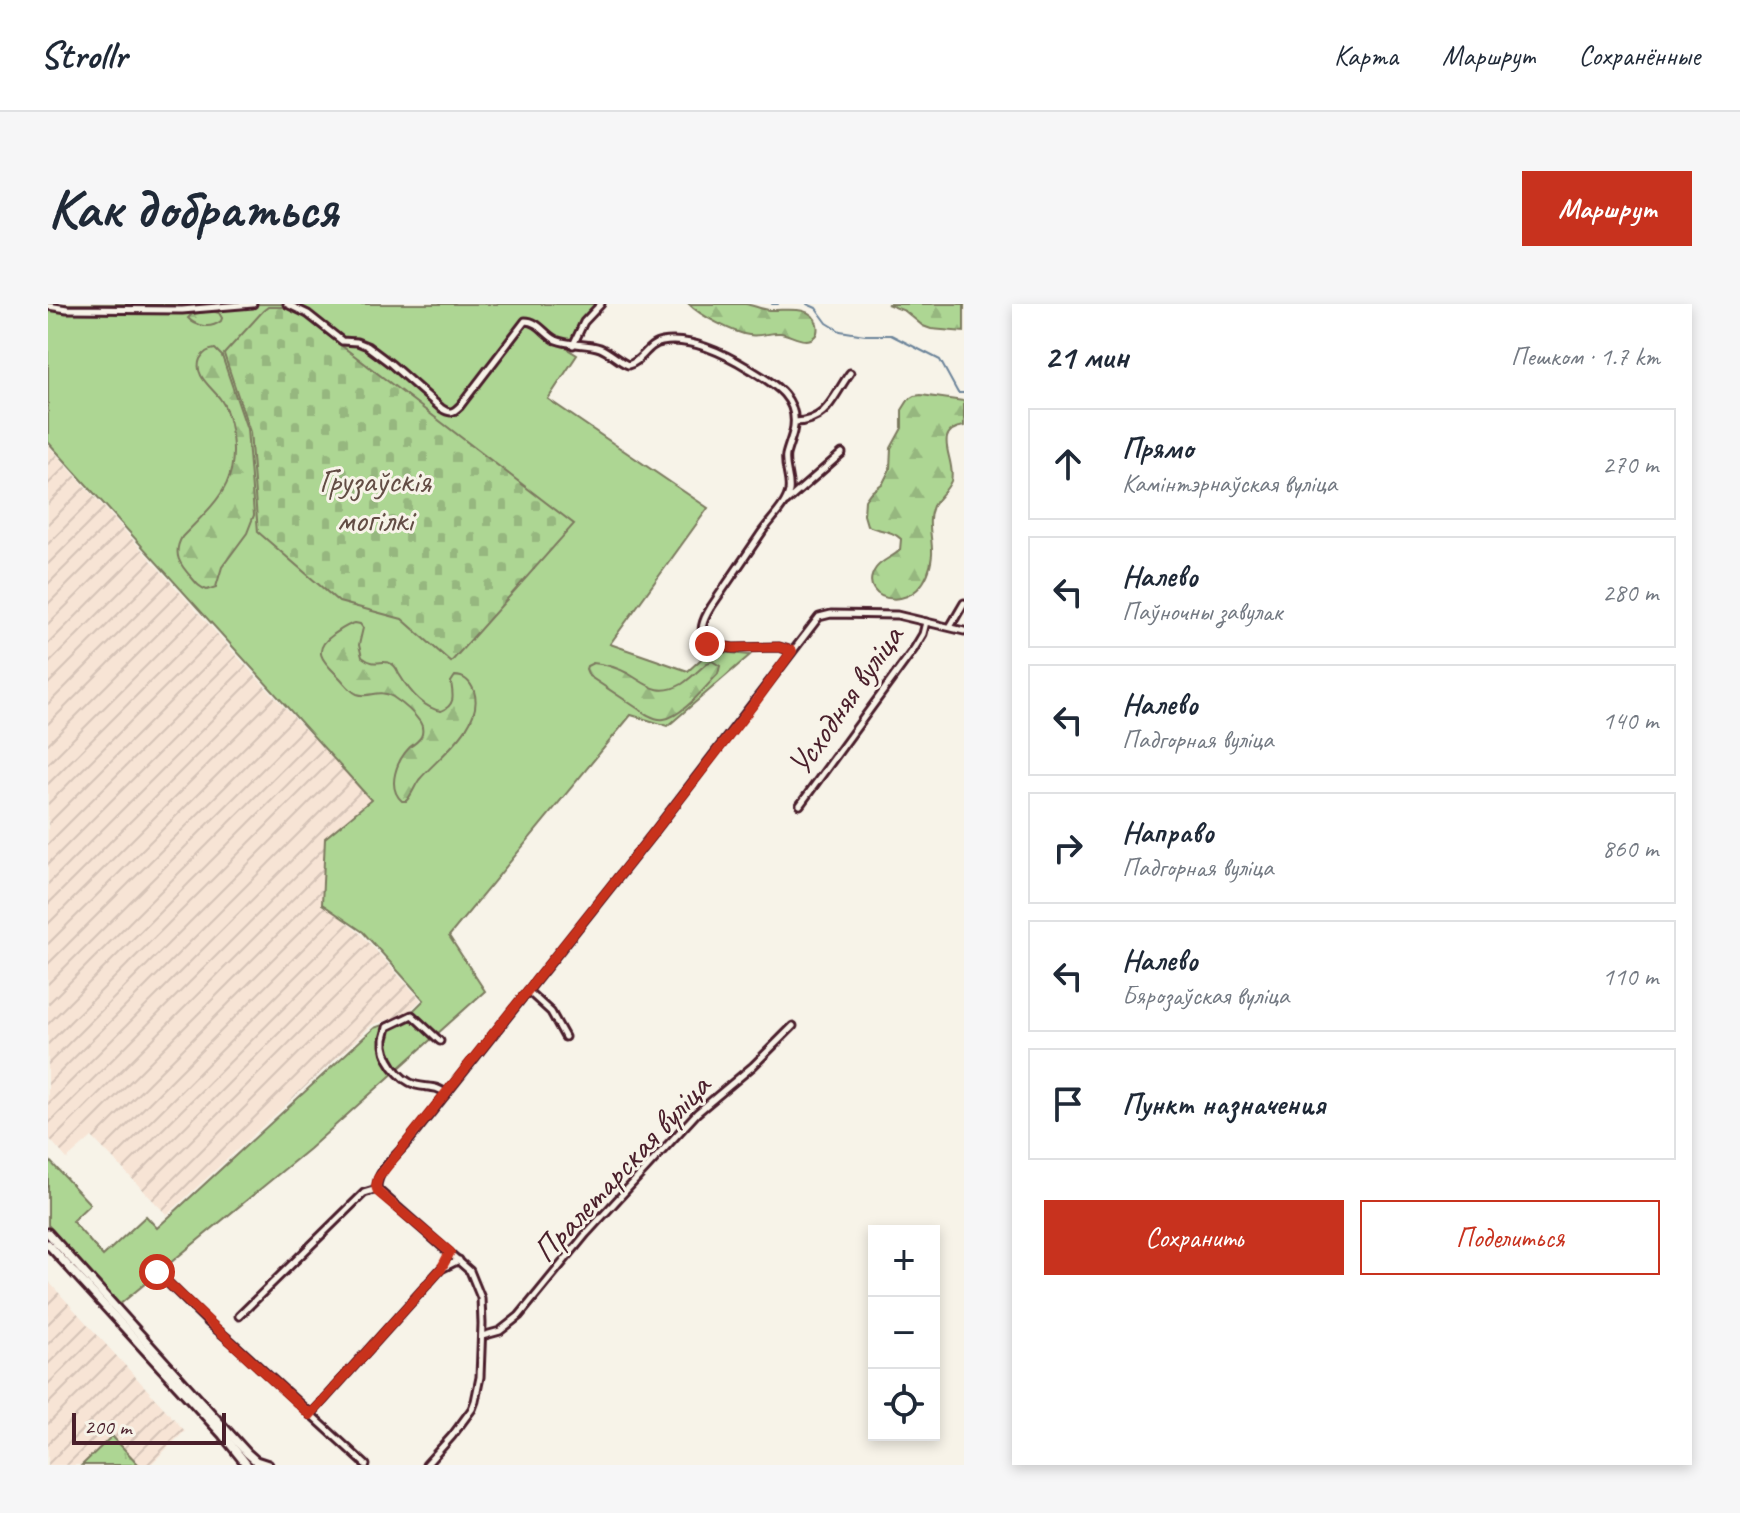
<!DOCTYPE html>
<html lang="ru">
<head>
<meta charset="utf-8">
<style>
	:root { --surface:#fff; --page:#f6f6f7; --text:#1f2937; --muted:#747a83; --line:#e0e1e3; --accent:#c8321e }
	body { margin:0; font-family:Caveat,sans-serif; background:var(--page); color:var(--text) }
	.controls { position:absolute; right:24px; bottom:24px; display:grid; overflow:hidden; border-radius:0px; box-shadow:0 4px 12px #0003 }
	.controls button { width:72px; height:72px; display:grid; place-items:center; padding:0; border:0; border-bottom:2px solid var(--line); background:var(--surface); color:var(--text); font:40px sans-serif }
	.scale { position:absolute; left:24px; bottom:20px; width:154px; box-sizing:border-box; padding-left:8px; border:4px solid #4a1f2b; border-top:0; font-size:22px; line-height:28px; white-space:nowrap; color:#4a1f2b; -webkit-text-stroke:6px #f7f3e8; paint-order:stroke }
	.stop { position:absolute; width:24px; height:24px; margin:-18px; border:6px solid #c8321e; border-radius:50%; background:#fff }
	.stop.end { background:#c8321e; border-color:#fff; box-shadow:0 2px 8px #0008 }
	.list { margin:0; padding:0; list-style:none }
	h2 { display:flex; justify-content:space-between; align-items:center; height:104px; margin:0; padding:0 32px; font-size:34px }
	h2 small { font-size:26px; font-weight:400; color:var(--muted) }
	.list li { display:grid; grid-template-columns:52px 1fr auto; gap:24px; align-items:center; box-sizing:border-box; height:112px; margin:0 16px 16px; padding:0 16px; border:2px solid var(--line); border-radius:0px }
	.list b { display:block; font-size:30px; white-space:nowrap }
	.list p { margin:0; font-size:26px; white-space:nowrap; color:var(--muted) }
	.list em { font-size:26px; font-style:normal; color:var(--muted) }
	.actions { display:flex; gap:16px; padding:24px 32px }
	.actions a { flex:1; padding:18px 0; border:2px solid var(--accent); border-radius:0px; text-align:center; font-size:28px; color:var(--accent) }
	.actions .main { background:var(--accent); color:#fff }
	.icon { flex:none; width:44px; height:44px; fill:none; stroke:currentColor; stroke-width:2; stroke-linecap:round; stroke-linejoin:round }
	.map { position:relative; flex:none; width:916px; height:1161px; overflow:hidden; border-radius:0px }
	header { display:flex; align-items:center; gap:48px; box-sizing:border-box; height:112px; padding:0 40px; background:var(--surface); border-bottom:2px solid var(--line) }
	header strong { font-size:38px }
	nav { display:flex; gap:44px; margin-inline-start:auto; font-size:28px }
	.intro { display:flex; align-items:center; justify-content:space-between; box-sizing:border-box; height:192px; padding:0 48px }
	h1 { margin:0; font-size:56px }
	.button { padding:20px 36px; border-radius:0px; background:var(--accent); color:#fff; font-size:28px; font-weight:700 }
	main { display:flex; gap:48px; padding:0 48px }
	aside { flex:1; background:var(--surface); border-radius:0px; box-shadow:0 4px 12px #0003 }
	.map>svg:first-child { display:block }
	.industrial { fill:url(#industrial-furrows) }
	.grass { fill:#add693; stroke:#7c7a5f; stroke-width:2 }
	.forest { fill:url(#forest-firs); stroke:#7c7a5f; stroke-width:2 }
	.cemetery { fill:url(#cemetery-stones); stroke:#7c7a5f; stroke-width:2 }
	.park { fill:url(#park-tufts); stroke:#7c7a5f; stroke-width:2 }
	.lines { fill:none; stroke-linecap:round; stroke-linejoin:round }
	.stream { stroke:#6c849a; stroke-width:2 }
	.street-casing { stroke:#4a1f2b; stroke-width:11 }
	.primary-casing { stroke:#4a1f2b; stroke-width:13 }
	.street { stroke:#f7f3e8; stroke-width:5 }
	.primary { stroke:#f7f3e8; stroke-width:7 }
	.route { stroke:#c8321e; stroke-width:10 }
	.labels { text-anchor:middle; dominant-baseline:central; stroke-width:6; stroke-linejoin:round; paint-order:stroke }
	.park-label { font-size:34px; fill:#634d45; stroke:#f7f3e8 }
	.street-label { font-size:34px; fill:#4a1f2b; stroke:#f7f3e8 }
</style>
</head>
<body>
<header>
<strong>Strollr</strong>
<nav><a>Карта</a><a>Маршрут</a><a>Сохранённые</a></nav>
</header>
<div class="intro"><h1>Как добраться</h1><a class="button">Маршрут</a></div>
<main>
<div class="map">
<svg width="916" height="1161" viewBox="0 0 916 1161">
	<defs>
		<pattern id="industrial-furrows" width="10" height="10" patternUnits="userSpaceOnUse" patternTransform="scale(2)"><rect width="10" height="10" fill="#f7e4d5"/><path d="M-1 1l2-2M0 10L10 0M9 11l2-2" fill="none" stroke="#d5c3b7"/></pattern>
		<pattern id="forest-firs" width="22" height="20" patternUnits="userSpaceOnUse" patternTransform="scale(2)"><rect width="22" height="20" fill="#add693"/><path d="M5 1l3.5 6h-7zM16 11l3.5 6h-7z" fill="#96b77f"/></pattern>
		<pattern id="cemetery-stones" width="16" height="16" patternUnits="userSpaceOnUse" patternTransform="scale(2)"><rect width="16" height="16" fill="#add693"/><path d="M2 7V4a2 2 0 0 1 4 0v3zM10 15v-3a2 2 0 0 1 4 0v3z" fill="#96b77f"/></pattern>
		<pattern id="park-tufts" width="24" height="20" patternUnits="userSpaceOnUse" patternTransform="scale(2)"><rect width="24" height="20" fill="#add693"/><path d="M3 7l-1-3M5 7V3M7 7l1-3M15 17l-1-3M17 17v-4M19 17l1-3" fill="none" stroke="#96b77f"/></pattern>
	</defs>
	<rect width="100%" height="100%" fill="#f7f3e8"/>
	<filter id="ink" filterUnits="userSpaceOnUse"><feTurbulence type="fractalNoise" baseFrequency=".0125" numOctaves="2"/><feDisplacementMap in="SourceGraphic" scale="16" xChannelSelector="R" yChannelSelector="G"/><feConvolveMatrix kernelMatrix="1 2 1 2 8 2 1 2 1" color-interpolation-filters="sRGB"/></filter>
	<g filter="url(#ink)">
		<g class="industrial">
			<polygon points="0,141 199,363 323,496 277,534 274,599 313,630 373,696 358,710 324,721 119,911 44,833 19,855 0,833"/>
			<polygon points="0,977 137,1127 102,1161 0,1161"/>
		</g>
		<polygon class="grass" points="0,0 548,0 533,16 521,46 529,51 500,95 660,204 562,340 640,367 662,347 702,351 620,422 583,411 401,632 437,687 261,845 71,1001 0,921 0,855 42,900 24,917 55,952 98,912 109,924 326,724 361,711 376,696 315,628 274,600 277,534 323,496 0,138"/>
		<g class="forest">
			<path d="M641 0C659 0 679 0 697 0 705 1 712 5 721 6 737 7 764 0 769 20 770 25 770 29 767 32 758 42 743 30 732 29 722 28 712 33 701 31 686 29 651 11 641 0Z"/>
			<polygon points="839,0 916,0 916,28 883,25 875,22 857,7"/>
			<path d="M164 7 171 9 174 14 173 17C163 25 148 23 140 14L144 10Z"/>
			<path d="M167 45 174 52 199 125 206 211 199 229 174 263 168 283 159 286C152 284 149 280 144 274 132 261 124 250 134 233 171 195 194 178 182 120 180 111 178 103 173 96 165 84 145 72 152 55 156 48 160 46 167 45Z"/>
			<path d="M873 91 916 97V122C882 127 909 157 903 177 899 187 890 193 885 202 878 218 885 235 884 251 878 316 804 298 828 264 834 256 845 253 852 246L853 235C843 225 830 228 819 221L816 211 817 196 822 189 835 179 842 165 843 144 854 124V106L861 95 866 92Z"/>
			<path d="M307 319 312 320 315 324 311 341 314 353C328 364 334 354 344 360 348 362 349 366 351 370 360 385 374 404 393 407 408 401 405 391 403 378L407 372C416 372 422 377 426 387 437 421 390 453 371 476 366 483 364 491 358 497H354C338 483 349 456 362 443 367 439 373 436 374 430 375 425 374 421 372 418 366 409 354 399 345 393 330 384 322 395 309 390 302 387 297 379 291 373 276 358 262 347 285 331 292 326 298 321 307 319Z"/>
			<path d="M664 357 672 362 670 370C657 383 634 413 616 415 609 416 604 413 598 410L541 372 538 365 539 362 545 359C557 360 570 364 581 370 601 382 611 393 634 380 643 374 651 366 659 359Z"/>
		</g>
		<polygon class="cemetery" points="220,3 243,3 526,220 403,358 354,315 291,298 210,228 202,128 176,50 215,7"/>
		<polygon class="park" points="64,1132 91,1161 34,1161"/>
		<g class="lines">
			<g class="stream">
				<polyline points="724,0 730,0"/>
				<polyline points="759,0 768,4 779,19 792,27 817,31 843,31 892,56 910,89 916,89"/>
			</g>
			<defs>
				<g id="street">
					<path d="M239 0 260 10 294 37 309 38 319 42 343 60 393 104C402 110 405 109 412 102L477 17C491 17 496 30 508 36 523 42 539 39 552 44 562 48 570 57 580 61 594 58 599 40 614 38 642 33 677 50 700 64 725 79 753 94 745 128 743 136 740 143 738 151 736 164 743 175 741 187 738 202 723 215 714 228 697 253 680 278 663 303 655 316 650 327 659 340L685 344 731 343 744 347"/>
					<polyline points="0,2 19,5 134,6 205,0"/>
					<polyline points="525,41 536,18 553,0"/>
					<path d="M747 118C780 117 785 92 802 69"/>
					<polyline points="738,198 794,149"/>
					<polyline points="902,323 916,299"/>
					<polyline points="752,501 866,345 875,330 878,318"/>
					<polyline points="480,687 503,708 517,733"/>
					<path d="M392 737 364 711 339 723C339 724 336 735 336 735 334 753 351 776 368 781 379 784 389 781 398 790"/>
					<path d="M329 885C328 867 348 852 359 839L607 527 771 313 783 310 849 311 916 327"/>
					<polyline points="329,885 422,967 433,994 434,1020 432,1073 427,1097 424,1105 404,1132 378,1161"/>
					<polyline points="109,968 161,1019 184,1038 318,1161"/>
					<polyline points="191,1012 316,889 329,885"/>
					<polyline points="434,1032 452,1027 471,1012 538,930 649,809 705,762 745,722"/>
					<polyline points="262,1111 393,965 411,956"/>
				</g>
				<g id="primary">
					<polyline points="0,929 199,1149 208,1157 220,1161"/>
					<polyline points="0,940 175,1131 199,1161"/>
				</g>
			</defs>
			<use href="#street" class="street-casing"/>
			<use href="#primary" class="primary-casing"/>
			<use href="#street" class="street"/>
			<use href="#primary" class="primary"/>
		</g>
	</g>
	<g class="lines" filter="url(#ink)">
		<path class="route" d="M109 968C159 1017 211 1063 262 1111L393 965 402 948 330 888 328 882 330 874 607 527 708 397 744 347 731 343 685 344 659 340"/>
	</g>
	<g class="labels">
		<g class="park-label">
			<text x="327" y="176">Грузаўскія<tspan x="327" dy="39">могілкі</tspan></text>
		</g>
		<g class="street-label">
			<text transform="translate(797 396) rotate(-55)">Усходняя вуліца</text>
			<text transform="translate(573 864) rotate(-47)">Пралетарская вуліца</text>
		</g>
	</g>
</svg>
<div class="controls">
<button>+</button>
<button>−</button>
<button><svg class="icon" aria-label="locate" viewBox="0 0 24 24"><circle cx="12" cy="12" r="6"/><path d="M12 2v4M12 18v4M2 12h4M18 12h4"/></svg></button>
</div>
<div class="scale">200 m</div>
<div class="stop" style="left:109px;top:968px"></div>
<div class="stop end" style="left:659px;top:340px"></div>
</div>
<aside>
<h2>21 мин<small>Пешком · 1.7 km</small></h2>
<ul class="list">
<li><svg class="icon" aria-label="ahead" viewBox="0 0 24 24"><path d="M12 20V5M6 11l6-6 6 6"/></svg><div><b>Прямо</b><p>Камінтэрнаўская вуліца</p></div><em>270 m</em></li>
<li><svg class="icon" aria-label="left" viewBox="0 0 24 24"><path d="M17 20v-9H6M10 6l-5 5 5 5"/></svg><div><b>Налево</b><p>Паўночны завулак</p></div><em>280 m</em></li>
<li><svg class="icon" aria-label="left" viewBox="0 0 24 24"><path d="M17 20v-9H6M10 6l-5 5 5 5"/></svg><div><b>Налево</b><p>Падгорная вуліца</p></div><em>140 m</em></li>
<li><svg class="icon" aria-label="right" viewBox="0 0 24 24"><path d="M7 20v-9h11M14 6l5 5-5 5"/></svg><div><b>Направо</b><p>Падгорная вуліца</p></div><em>860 m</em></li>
<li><svg class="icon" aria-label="left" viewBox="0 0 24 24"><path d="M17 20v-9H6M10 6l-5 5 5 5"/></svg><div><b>Налево</b><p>Бярозаўская вуліца</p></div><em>110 m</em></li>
<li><svg class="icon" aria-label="arrive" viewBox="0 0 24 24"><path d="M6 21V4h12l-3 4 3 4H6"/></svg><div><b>Пункт назначения</b></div></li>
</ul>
<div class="actions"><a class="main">Сохранить</a><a>Поделиться</a></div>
</aside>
</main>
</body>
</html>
